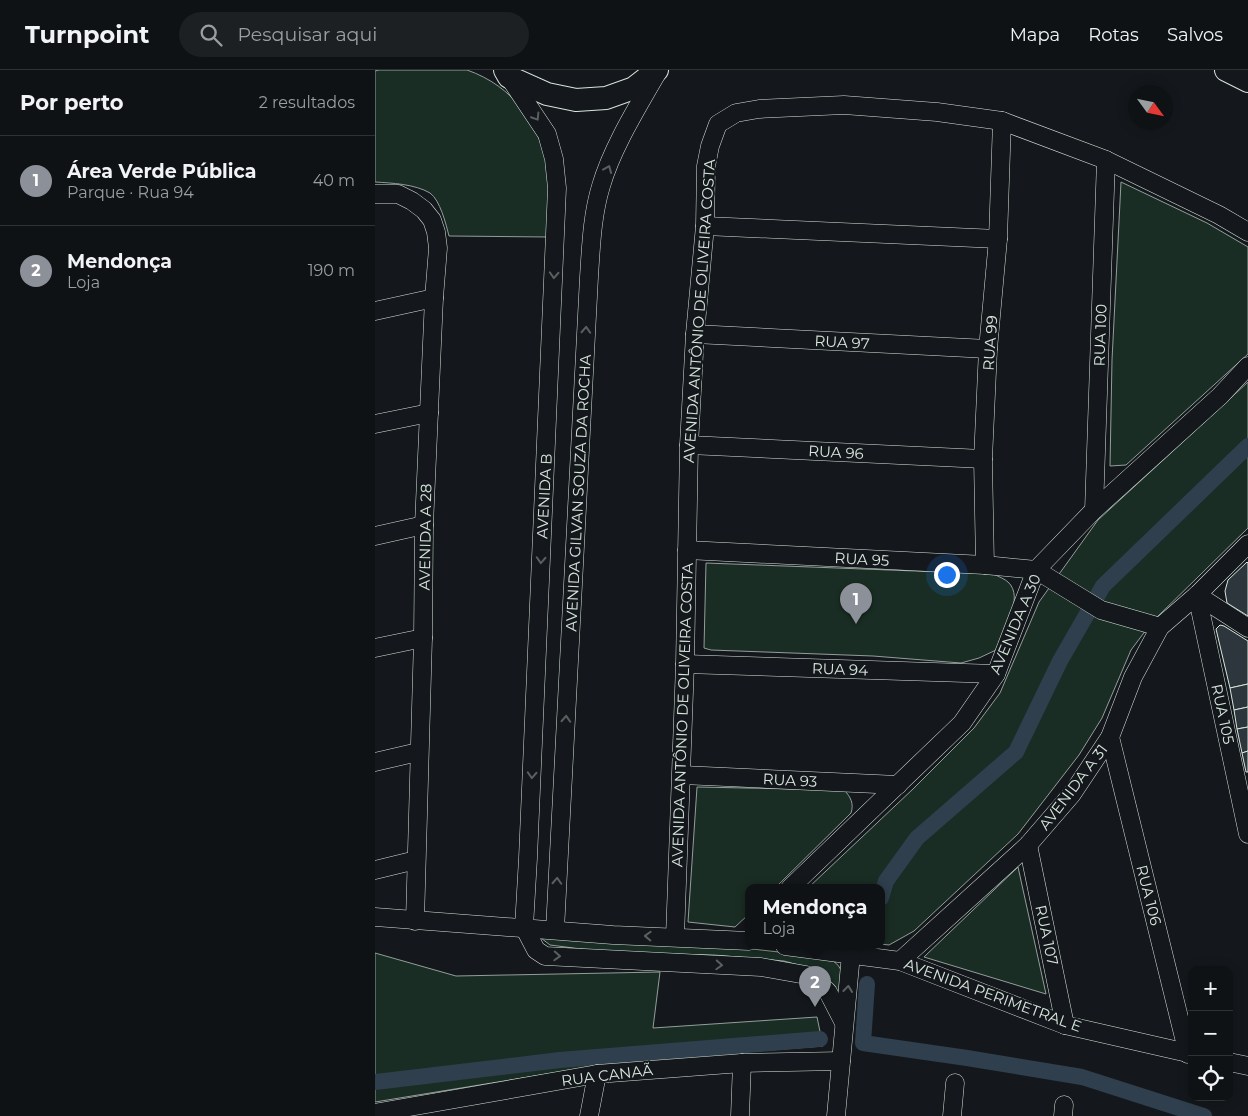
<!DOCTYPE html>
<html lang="pt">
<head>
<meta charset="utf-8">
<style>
	:root { --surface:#0f1215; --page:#1d2022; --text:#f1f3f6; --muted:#9b9ea0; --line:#2f3234; --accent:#8c9099 }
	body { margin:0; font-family:Montserrat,sans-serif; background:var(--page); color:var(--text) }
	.controls { position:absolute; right:15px; bottom:15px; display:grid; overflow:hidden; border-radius:10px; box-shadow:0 2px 12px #0003 }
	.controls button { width:45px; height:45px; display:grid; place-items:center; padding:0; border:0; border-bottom:1px solid var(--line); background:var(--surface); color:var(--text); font:25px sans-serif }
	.compass { position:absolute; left:753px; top:15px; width:45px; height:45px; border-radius:50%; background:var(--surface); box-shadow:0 2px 12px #0003; rotate:123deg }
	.you { position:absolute; left:571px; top:504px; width:18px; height:18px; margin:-12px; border:4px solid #fff; border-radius:50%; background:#1a73e8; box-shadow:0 0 0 8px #1a73e833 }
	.badge { display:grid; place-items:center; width:32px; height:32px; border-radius:50%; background:var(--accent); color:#fff; font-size:16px; font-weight:700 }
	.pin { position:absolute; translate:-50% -41px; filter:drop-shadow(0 1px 2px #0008) }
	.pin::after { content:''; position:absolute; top:26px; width:18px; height:15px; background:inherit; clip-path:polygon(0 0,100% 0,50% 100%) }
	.popup { position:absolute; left:370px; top:814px; width:140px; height:65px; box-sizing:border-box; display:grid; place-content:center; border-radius:10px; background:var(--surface); filter:drop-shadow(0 1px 4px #0005); font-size:16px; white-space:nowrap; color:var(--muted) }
	.popup b { font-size:19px; color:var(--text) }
	.popup::after { content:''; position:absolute; left:50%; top:100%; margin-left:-10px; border:10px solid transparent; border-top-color:var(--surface) }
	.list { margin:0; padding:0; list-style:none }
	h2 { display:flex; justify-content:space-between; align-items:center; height:65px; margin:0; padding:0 20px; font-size:21px }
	h2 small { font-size:16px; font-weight:400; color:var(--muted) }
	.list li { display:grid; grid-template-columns:32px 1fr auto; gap:15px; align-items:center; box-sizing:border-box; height:90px; padding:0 20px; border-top:1px solid var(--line) }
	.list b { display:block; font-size:19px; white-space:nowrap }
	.list p { margin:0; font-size:16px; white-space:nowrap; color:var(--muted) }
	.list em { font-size:16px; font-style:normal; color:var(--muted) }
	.icon { flex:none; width:28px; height:28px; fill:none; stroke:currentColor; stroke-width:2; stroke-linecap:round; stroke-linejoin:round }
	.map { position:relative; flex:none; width:873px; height:1046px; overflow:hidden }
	header { display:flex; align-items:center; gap:30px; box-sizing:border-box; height:70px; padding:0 25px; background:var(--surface); border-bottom:1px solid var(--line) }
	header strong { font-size:24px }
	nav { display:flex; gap:28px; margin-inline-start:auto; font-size:18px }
	.search { width:350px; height:45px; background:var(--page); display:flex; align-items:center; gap:12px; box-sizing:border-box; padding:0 18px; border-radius:28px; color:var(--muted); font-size:19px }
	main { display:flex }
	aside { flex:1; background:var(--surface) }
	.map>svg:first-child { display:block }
	.green { fill:#1a2d24; stroke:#939e99 }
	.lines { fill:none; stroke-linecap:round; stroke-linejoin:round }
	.canal { stroke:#2f3f4d; stroke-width:16 }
	.building { fill:#2c363c; stroke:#d8e6dc }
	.minor-casing { stroke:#d8e6dc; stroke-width:19 }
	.major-casing { stroke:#d8e6dc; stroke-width:24 }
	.minor { stroke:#14181c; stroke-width:18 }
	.major { stroke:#14181c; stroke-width:22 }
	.oneway { stroke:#59605f }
	.labels { text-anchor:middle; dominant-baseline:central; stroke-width:4; stroke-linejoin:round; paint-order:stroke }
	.street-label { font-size:15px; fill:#d8e6dc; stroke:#14181c }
</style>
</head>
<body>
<header>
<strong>Turnpoint</strong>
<div class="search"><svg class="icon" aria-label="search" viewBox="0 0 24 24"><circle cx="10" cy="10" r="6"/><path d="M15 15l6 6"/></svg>Pesquisar aqui</div>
<nav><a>Mapa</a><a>Rotas</a><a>Salvos</a></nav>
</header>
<main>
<aside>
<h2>Por perto<small>2 resultados</small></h2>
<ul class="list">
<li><span class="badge">1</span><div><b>Área Verde Pública</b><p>Parque · Rua 94</p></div><em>40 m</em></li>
<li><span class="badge">2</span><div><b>Mendonça</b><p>Loja</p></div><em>190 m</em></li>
</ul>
</aside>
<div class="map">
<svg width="873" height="1046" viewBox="0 0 873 1046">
	<rect width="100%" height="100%" fill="#14181c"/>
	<g class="green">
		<path d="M4 0H92C138 16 166 54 173 102 176 123 174 146 174 167L74 166C71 154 65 130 55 123 40 114 16 113 0 112V1Z"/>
		<polygon points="746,112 832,153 873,177 873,284 751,395 735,396 737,290"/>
		<polygon points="873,312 873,458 777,552 756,580 727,648 704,685 643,764 539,861 514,875 506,874 506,818 433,818 538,719 599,658 625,623 664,532 723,450"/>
		<path d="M331 493 619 504C624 507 630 509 633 512 650 527 628 564 621 580L604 588 586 593 498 586 336 580 329 578Z"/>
		<path d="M322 717 469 720C476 727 479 734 476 743L400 818H374V844L360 857 313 852Z"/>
		<polygon points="643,797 671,924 549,887"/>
		<path d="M166 868 306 871 448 887C473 894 467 909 465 930L457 915 441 900 409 891 339 885 238 883 175 875Z"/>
		<polygon points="0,883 81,906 285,902 278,958 442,947 448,976 252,991 0,1032"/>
	</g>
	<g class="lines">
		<g class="canal">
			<polyline points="506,828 511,811 542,768 641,682 685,591 728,516 873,376"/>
			<polyline points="492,914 488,973 592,988 707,1007 829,1046"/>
			<polyline points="0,1012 185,990 445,969"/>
		</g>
	</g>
	<g class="building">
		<polygon points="872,492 873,493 873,546 852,533 850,521 853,510"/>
		<polygon points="845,555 849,556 873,571 873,614 855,618 841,559"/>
		<polygon points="873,614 873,637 859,640 855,618"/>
		<polygon points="873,637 873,657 862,659 859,640"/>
		<polygon points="873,657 873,681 867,683 862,659"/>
		<polygon points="873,681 873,702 871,702 867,683"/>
	</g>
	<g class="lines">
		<defs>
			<g id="minor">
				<polyline points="134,7 172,64 179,89 182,118 153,788 149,857 161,880 170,886 386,897 431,905 442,911 453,922 469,953"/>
				<polyline points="0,124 23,124 37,131 49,140 57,150 61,162 63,178 59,228 49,455 48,568 40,851"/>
				<polyline points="330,156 623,169"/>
				<polyline points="0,241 59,228"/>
				<polyline points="320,264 613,279"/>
				<polyline points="0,354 54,343"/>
				<polyline points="314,375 608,389"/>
				<polyline points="719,440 731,90"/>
				<polyline points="0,466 49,455"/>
				<polyline points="312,480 610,495 661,500 726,540 785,557"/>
				<polyline points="610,495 608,389 613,279 623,169 627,51"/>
				<polyline points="822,525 873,764"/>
				<polyline points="822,525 873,558"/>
				<polyline points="0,578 48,568"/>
				<polyline points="310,594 621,604"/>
				<polyline points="735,667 813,984"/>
				<polyline points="0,692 43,682"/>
				<polyline points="307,705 523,715"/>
				<polyline points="653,775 690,955"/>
				<polyline points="0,800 41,790"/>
				<polyline points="415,818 587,653 621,604 661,500 719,440 845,326 873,296"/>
				<polyline points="0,847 238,865 374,871"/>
				<path d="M180 860 214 207C216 177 217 145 226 116 237 78 262 38 282 3"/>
				<polyline points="300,867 310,594 314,375 320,264 330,156 331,96 335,76 343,54 361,43 384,39 469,35 562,42 627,51 731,90 844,145 873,162"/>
				<polyline points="410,876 525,891 690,955 817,984"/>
				<polyline points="525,891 653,775 697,724 735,667 758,607 785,557 822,525 873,474"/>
				<polyline points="854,992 873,996"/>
				<polyline points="0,1043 222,1004 367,993 466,991"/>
				<polyline points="214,1046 222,1004"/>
				<polyline points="365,1046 367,993"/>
				<polyline points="461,1046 476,884"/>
				<polyline points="577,1046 580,1013"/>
				<polyline points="688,1046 689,1035"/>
			</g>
			<g id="major">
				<polyline points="130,0 134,7 172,24 201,30 231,28 259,18 282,0"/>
				<polyline points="851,0 873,11"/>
			</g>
		</defs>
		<use href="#minor" class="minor-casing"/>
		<use href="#major" class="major-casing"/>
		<use href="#minor" class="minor"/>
		<use href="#major" class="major"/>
	</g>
	<defs><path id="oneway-chevron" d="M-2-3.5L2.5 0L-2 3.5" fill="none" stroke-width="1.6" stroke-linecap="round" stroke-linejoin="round" transform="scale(1.25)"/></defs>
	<g class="oneway">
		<use href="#oneway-chevron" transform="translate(161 47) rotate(58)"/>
		<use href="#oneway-chevron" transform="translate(233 99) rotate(-67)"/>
		<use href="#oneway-chevron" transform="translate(179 205) rotate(93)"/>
		<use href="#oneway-chevron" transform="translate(211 260) rotate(-87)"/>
		<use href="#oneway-chevron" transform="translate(166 490) rotate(93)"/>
		<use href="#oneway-chevron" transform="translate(191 649) rotate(-87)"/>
		<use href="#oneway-chevron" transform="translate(157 705) rotate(93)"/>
		<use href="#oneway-chevron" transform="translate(182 811) rotate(-87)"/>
		<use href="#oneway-chevron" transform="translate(273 866) rotate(-178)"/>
		<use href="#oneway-chevron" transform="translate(182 886) rotate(3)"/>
		<use href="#oneway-chevron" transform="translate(344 895) rotate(3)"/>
		<use href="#oneway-chevron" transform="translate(473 919) rotate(-84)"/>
	</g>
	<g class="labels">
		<g class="street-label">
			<text transform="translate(324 241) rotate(-86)">AVENIDA ANTÔNIO DE OLIVEIRA COSTA</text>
			<text transform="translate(725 265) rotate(-88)">RUA 100</text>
			<text transform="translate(467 272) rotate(3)">RUA 97</text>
			<text transform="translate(615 273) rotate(-86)">RUA 99</text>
			<text transform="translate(461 382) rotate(3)">RUA 96</text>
			<text transform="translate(203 423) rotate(-87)">AVENIDA GILVAN SOUZA DA ROCHA</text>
			<text transform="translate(169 426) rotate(-87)">AVENIDA B</text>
			<text transform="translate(50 467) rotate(-89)">AVENIDA A 28</text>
			<text transform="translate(487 489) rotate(3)">RUA 95</text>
			<text transform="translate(640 554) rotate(-67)">AVENIDA A 30</text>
			<text transform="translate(465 599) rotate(2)">RUA 94</text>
			<text transform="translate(848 644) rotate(78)">RUA 105</text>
			<text transform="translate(307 645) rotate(-88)">AVENIDA ANTÔNIO DE OLIVEIRA COSTA</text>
			<text transform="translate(415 710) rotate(3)">RUA 93</text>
			<text transform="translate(698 717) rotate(-53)">AVENIDA A 31</text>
			<text transform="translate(774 825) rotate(76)">RUA 106</text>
			<text transform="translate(672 865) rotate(78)">RUA 107</text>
			<text transform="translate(618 925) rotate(20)">AVENIDA PERIMETRAL E</text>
			<text transform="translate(232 1005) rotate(-7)">RUA CANAÃ</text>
		</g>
	</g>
</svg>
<div class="controls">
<button>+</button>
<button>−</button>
<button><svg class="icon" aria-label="locate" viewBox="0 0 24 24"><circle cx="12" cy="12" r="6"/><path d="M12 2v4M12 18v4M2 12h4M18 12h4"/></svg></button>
</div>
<svg class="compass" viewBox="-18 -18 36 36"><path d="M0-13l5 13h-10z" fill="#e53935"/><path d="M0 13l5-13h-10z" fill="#9b9ea0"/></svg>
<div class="you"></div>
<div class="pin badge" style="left:481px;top:554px">1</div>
<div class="pin badge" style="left:440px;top:937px">2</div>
<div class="popup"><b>Mendonça</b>Loja</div>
</div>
</main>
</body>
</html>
